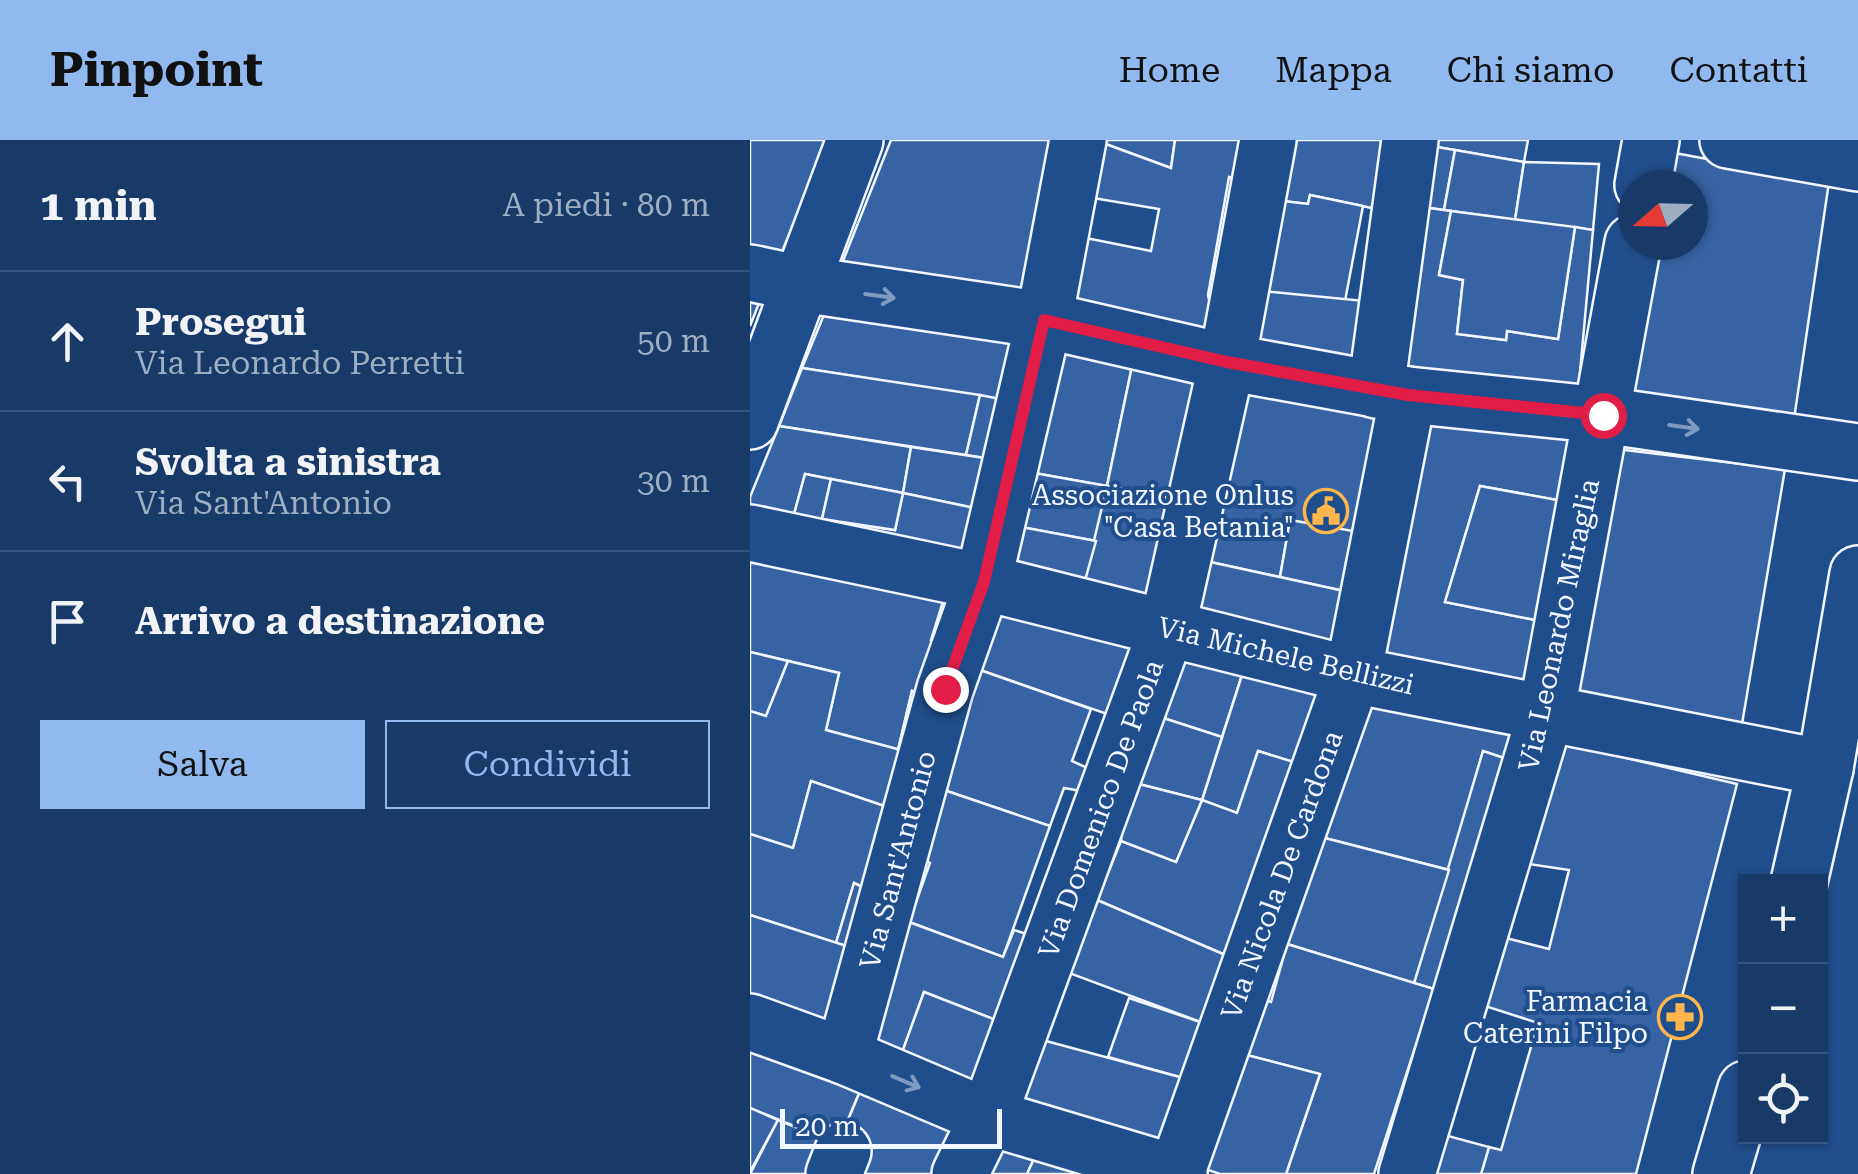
<!DOCTYPE html>
<html lang="it">
<head>
<meta charset="utf-8">
<style>
	:root { --surface:#173a69; --page:#244571; --text:#f1f3f6; --muted:#9eadc0; --line:#36547d; --accent:#90b9f0 }
	body { margin:0; font-family:"Roboto Serif",serif; background:var(--page); color:var(--text) }
	.controls { position:absolute; right:30px; bottom:30px; display:grid; overflow:hidden; border-radius:0px; box-shadow:0 2px 8px #0004 }
	.controls button { width:90px; height:90px; display:grid; place-items:center; padding:0; border:0; border-bottom:2px solid var(--line); background:var(--surface); color:var(--text); font:50px sans-serif }
	.compass { position:absolute; left:868px; top:30px; width:90px; height:90px; border-radius:50%; background:var(--surface); box-shadow:0 2px 8px #0004; rotate:250deg }
	.scale { position:absolute; left:30px; bottom:25px; width:222px; box-sizing:border-box; padding-left:10px; border:5px solid #f2f6ff; border-top:0; font-size:28px; line-height:35px; white-space:nowrap; color:#f2f6ff; -webkit-text-stroke:8px #1f4e8c; paint-order:stroke }
	.stop { position:absolute; width:30px; height:30px; margin:-22px; border:8px solid #e11d48; border-radius:50%; background:#fff }
	.stop.end { background:#e11d48; border-color:#fff; box-shadow:0 2px 10px #0008 }
	.list { margin:0; padding:0; list-style:none }
	h2 { display:flex; justify-content:space-between; align-items:center; height:130px; margin:0; padding:0 40px; font-size:42px }
	h2 small { font-size:32px; font-weight:400; color:var(--muted) }
	.list li { display:grid; grid-template-columns:65px 1fr auto; gap:30px; align-items:center; box-sizing:border-box; height:140px; padding:0 40px; border-top:2px solid var(--line) }
	.list b { display:block; font-size:38px; white-space:nowrap }
	.list p { margin:0; font-size:32px; white-space:nowrap; color:var(--muted) }
	.list em { font-size:32px; font-style:normal; color:var(--muted) }
	.actions { display:flex; gap:20px; padding:30px 40px }
	.actions a { flex:1; padding:22px 0; border:2px solid var(--accent); border-radius:0px; text-align:center; font-size:35px; color:var(--accent) }
	.actions .main { background:var(--accent); color:#111 }
	.icon { flex:none; width:55px; height:55px; fill:none; stroke:currentColor; stroke-width:2; stroke-linecap:round; stroke-linejoin:round }
	.map { position:relative; flex:none; width:1108px; height:1034px; overflow:hidden }
	header { display:flex; align-items:center; gap:60px; box-sizing:border-box; height:140px; padding:0 50px; background:var(--accent); color:#111 }
	header strong { font-size:48px }
	nav { display:flex; gap:55px; margin-inline-start:auto; font-size:35px }
	main { display:flex }
	aside { flex:1; background:var(--surface) }
	.map>svg:first-child { display:block }
	.building { fill:#3563a3; stroke:#f2f6ff; stroke-width:2.5 }
	.lines { fill:none; stroke-linecap:round; stroke-linejoin:round }
	.minor-casing { stroke:#f2f6ff; stroke-width:60 }
	.primary-casing { stroke:#f2f6ff; stroke-width:60 }
	.minor { stroke:#1f4e8c; stroke-width:55 }
	.primary { stroke:#1f4e8c; stroke-width:55 }
	.oneway { stroke:#7e9ac0 }
	.route { stroke:#e11d48; stroke-width:12 }
	.labels { text-anchor:middle; dominant-baseline:central; stroke-width:8; stroke-linejoin:round; paint-order:stroke }
	.poi-label { font-size:28px; fill:#f2f6ff; stroke:#1f4e8c; text-anchor:end }
	.street-label { font-size:28px; fill:#f2f6ff; stroke:#1f4e8c }
</style>
</head>
<body>
<header>
<strong>Pinpoint</strong>
<nav><a>Home</a><a>Mappa</a><a>Chi siamo</a><a>Contatti</a></nav>
</header>
<main>
<aside>
<h2>1 min<small>A piedi · 80 m</small></h2>
<ul class="list">
<li><svg class="icon" aria-label="ahead" viewBox="0 0 24 24"><path d="M12 20V5M6 11l6-6 6 6"/></svg><div><b>Prosegui</b><p>Via Leonardo Perretti</p></div><em>50 m</em></li>
<li><svg class="icon" aria-label="left" viewBox="0 0 24 24"><path d="M17 20v-9H6M10 6l-5 5 5 5"/></svg><div><b>Svolta a sinistra</b><p>Via Sant'Antonio</p></div><em>30 m</em></li>
<li><svg class="icon" aria-label="arrive" viewBox="0 0 24 24"><path d="M6 21V4h12l-3 4 3 4H6"/></svg><div><b>Arrivo a destinazione</b></div></li>
</ul>
<div class="actions"><a class="main">Salva</a><a>Condividi</a></div>
</aside>
<div class="map">
<svg width="1108" height="1034" viewBox="0 0 1108 1034">
	<rect width="100%" height="100%" fill="#1f4e8c"/>
	<g class="building">
		<polygon points="0,0 78,0 29,119 0,112"/>
		<polygon points="141,0 319,0 282,172 87,136"/>
		<polygon points="350,0 425,0 421,28 350,2"/>
		<polygon points="425,0 502,0 493,42 479,37 458,155 466,192 310,173 331,97 401,111 409,69 337,57 350,2 421,28"/>
		<polygon points="525,0 643,0 631,70 560,55 558,64 516,59"/>
		<polygon points="682,0 778,0 774,22 681,6"/>
		<polygon points="681,6 705,10 694,70 672,67"/>
		<polygon points="705,10 774,22 765,80 694,70"/>
		<polygon points="925,13 1079,42 1043,286 881,270 909,105 943,105 943,45 920,45"/>
		<polygon points="774,22 849,24 843,90 765,80"/>
		<polygon points="560,55 613,66 595,161 502,150 516,59 558,64"/>
		<polygon points="672,67 701,71 689,135 713,140 707,194 756,200 757,191 808,199 825,87 843,90 828,254 646,231"/>
		<polygon points="701,71 825,87 808,199 757,191 756,200 707,194 713,140 689,135"/>
		<polygon points="502,150 615,161 603,230 493,207"/>
		<polygon points="0,156 11,158 0,186"/>
		<polygon points="78,165 270,198 255,260 52,228"/>
		<polygon points="302,194 385,212 357,346 273,331"/>
		<polygon points="385,212 455,227 429,359 357,346"/>
		<polygon points="52,228 230,255 216,315 29,286"/>
		<polygon points="482,247 641,273 616,395 540,380 530,437 451,420"/>
		<polygon points="230,255 255,260 241,319 216,315"/>
		<polygon points="672,264 829,283 818,362 730,346 695,462 800,483 781,550 632,521"/>
		<polygon points="29,286 161,307 153,353 55,334 40,389 0,380 0,357"/>
		<polygon points="161,307 241,319 229,369 153,353"/>
		<polygon points="866,309 1035,329 989,602 821,566"/>
		<polygon points="273,331 357,346 346,401 261,385"/>
		<polygon points="55,334 81,339 72,379 145,390 153,353 229,369 215,427 40,389"/>
		<polygon points="81,339 153,353 145,390 72,379"/>
		<polygon points="357,346 429,359 405,470 331,455"/>
		<polygon points="730,346 818,362 800,483 695,462"/>
		<polygon points="540,380 603,391 596,422 609,423 603,453 530,437"/>
		<polygon points="261,385 346,401 331,455 251,437"/>
		<polygon points="0,404 194,458 181,500 200,505 183,559 162,551 148,610 76,590 89,533 0,512"/>
		<polygon points="451,420 603,453 589,516 440,480"/>
		<polygon points="248,465 387,505 357,574 227,529"/>
		<polygon points="0,512 38,521 16,576 0,571"/>
		<polygon points="427,517 493,532 472,597 404,575"/>
		<polygon points="38,521 89,533 76,590 166,614 149,671 61,641 43,708 0,694 0,571 16,576"/>
		<polygon points="227,529 341,569 322,621 342,630 337,652 314,648 300,686 191,649"/>
		<polygon points="493,532 576,552 550,624 508,611 487,673 452,660"/>
		<polygon points="162,551 183,559 166,614 148,610"/>
		<polygon points="606,557 763,595 757,619 733,611 699,730 567,696"/>
		<polygon points="404,575 472,597 452,660 377,641"/>
		<polygon points="808,602 987,644 886,1034 731,1034 739,1007 751,1010 788,883 735,866 756,798 799,809 819,730 773,723"/>
		<polygon points="508,611 550,624 480,817 347,760 371,701 426,722 452,660 487,673"/>
		<polygon points="733,611 757,619 684,849 664,843"/>
		<polygon points="61,641 149,671 123,752 104,743 86,803 0,775 0,694 43,708"/>
		<polygon points="377,641 452,660 426,722 371,701"/>
		<polygon points="191,649 300,686 253,817 159,782 180,723 171,719"/>
		<polygon points="567,696 699,730 664,843 537,804"/>
		<polygon points="104,743 123,752 106,809 86,803"/>
		<polygon points="347,760 480,817 456,884 303,827"/>
		<polygon points="0,775 106,809 80,893 0,865"/>
		<polygon points="159,782 253,817 264,790 283,796 251,882 174,852 150,918 116,903"/>
		<polygon points="537,804 684,849 624,1034 536,1034 570,934 485,912 502,856 521,862"/>
		<polygon points="174,852 251,882 226,951 150,918"/>
		<polygon points="379,858 456,884 437,939 358,917"/>
		<polygon points="285,898 437,939 410,1010 266,964"/>
		<polygon points="0,902 113,944 88,1004 0,968"/>
		<polygon points="485,912 570,934 536,1034 470,1034 449,1027"/>
		<polygon points="113,944 205,982 183,1034 113,1034 120,1019 88,1004"/>
		<polygon points="0,968 28,980 0,1032"/>
		<polygon points="28,980 88,1004 74,1034 0,1034"/>
		<polygon points="687,993 739,1007 731,1034 672,1034"/>
		<polygon points="249,996 289,1008 277,1034 231,1034"/>
		<polygon points="289,1008 327,1020 323,1034 277,1034"/>
	</g>
	<g class="lines">
		<defs>
			<g id="minor">
				<polyline points="978,0 1108,23"/>
				<polyline points="893,45 901,0"/>
				<polyline points="0,133 52,144 294,180 477,222 658,255 853,275 1108,312"/>
				<polyline points="626,250 660,0"/>
				<polyline points="0,281 105,0"/>
				<polyline points="0,393 233,442 603,535 1075,628"/>
				<polyline points="0,882 94,916 238,977 429,1034"/>
				<polyline points="94,916 195,549 233,442 294,180 328,0"/>
				<polyline points="84,1034 93,1011"/>
				<polyline points="210,1034 238,977 417,489 477,222 518,0"/>
				<polyline points="426,1034 603,535 658,255"/>
				<polyline points="657,1034 797,570 883,103"/>
			</g>
			<g id="primary">
				<polyline points="1049,742 1075,628 1108,434"/>
				<polyline points="971,1034 996,949"/>
			</g>
		</defs>
		<use href="#minor" class="minor-casing"/>
		<use href="#primary" class="primary-casing"/>
		<use href="#minor" class="minor"/>
		<use href="#primary" class="primary"/>
	</g>
	<defs><path id="oneway-shaft" d="M-6 0H5M1.5-3L5.5 0L1.5 3" fill="none" stroke-width="1.6" stroke-linecap="round" stroke-linejoin="round" transform="scale(2.5)"/></defs>
	<g class="oneway">
		<use href="#oneway-shaft" transform="translate(130 156) rotate(8)"/>
		<use href="#oneway-shaft" transform="translate(934 287) rotate(8)"/>
		<use href="#oneway-shaft" transform="translate(156 942) rotate(23)"/>
	</g>
	<g class="lines">
		<polyline class="route" points="195,549 234,442 294,180 477,222 658,255 853,275"/>
	</g>
	<defs>
		<symbol id="civic-ring" viewBox="-11 -11 22 22"><circle r="9.5" fill="#1f4e8c" stroke="#ffb74d" stroke-width="1.5"/><path d="M-.6-6.5H3V-4.5H.6V-3L4-1V1h2V6H-6V1h2V-1L-.6-3ZM-1.2 2.5V6h2.4V2.5Z" fill="#ffb74d"/></symbol>
		<symbol id="pharmacy-ring" viewBox="-11 -11 22 22"><circle r="9.5" fill="#1f4e8c" stroke="#ffb74d" stroke-width="1.5"/><path d="M-2-6h4v4h4v4h-4v4h-4v-4h-4v-4h4Z" fill="#ffb74d"/></symbol>
	</defs>
	<g fill-rule="evenodd">
		<use href="#civic-ring" x="551" y="346" width="50" height="50"/>
		<use href="#pharmacy-ring" x="905" y="852" width="50" height="50"/>
	</g>
	<g class="labels">
		<g class="poi-label">
			<text x="544" y="355">Associazione Onlus<tspan x="544" dy="32">"Casa Betania"</tspan></text>
			<text x="898" y="861">Farmacia<tspan x="898" dy="32">Caterini Filpo</tspan></text>
		</g>
		<g class="street-label">
			<text transform="translate(809 485) rotate(-78)">Via Leonardo Miraglia</text>
			<text transform="translate(536 516) rotate(13)">Via Michele Bellizzi</text>
			<text transform="translate(351 669) rotate(-70)">Via Domenico De Paola</text>
			<text transform="translate(148 720) rotate(-75)">Via Sant'Antonio</text>
			<text transform="translate(532 735) rotate(-70)">Via Nicola De Cardona</text>
		</g>
	</g>
</svg>
<div class="controls">
<button>+</button>
<button>−</button>
<button><svg class="icon" aria-label="locate" viewBox="0 0 24 24"><circle cx="12" cy="12" r="6"/><path d="M12 2v4M12 18v4M2 12h4M18 12h4"/></svg></button>
</div>
<svg class="compass" viewBox="-18 -18 36 36"><path d="M0-13l5 13h-10z" fill="#e53935"/><path d="M0 13l5-13h-10z" fill="#9eadc0"/></svg>
<div class="scale">20 m</div>
<div class="stop" style="left:853px;top:275px"></div>
<div class="stop end" style="left:195px;top:549px"></div>
</div>
</main>
</body>
</html>
